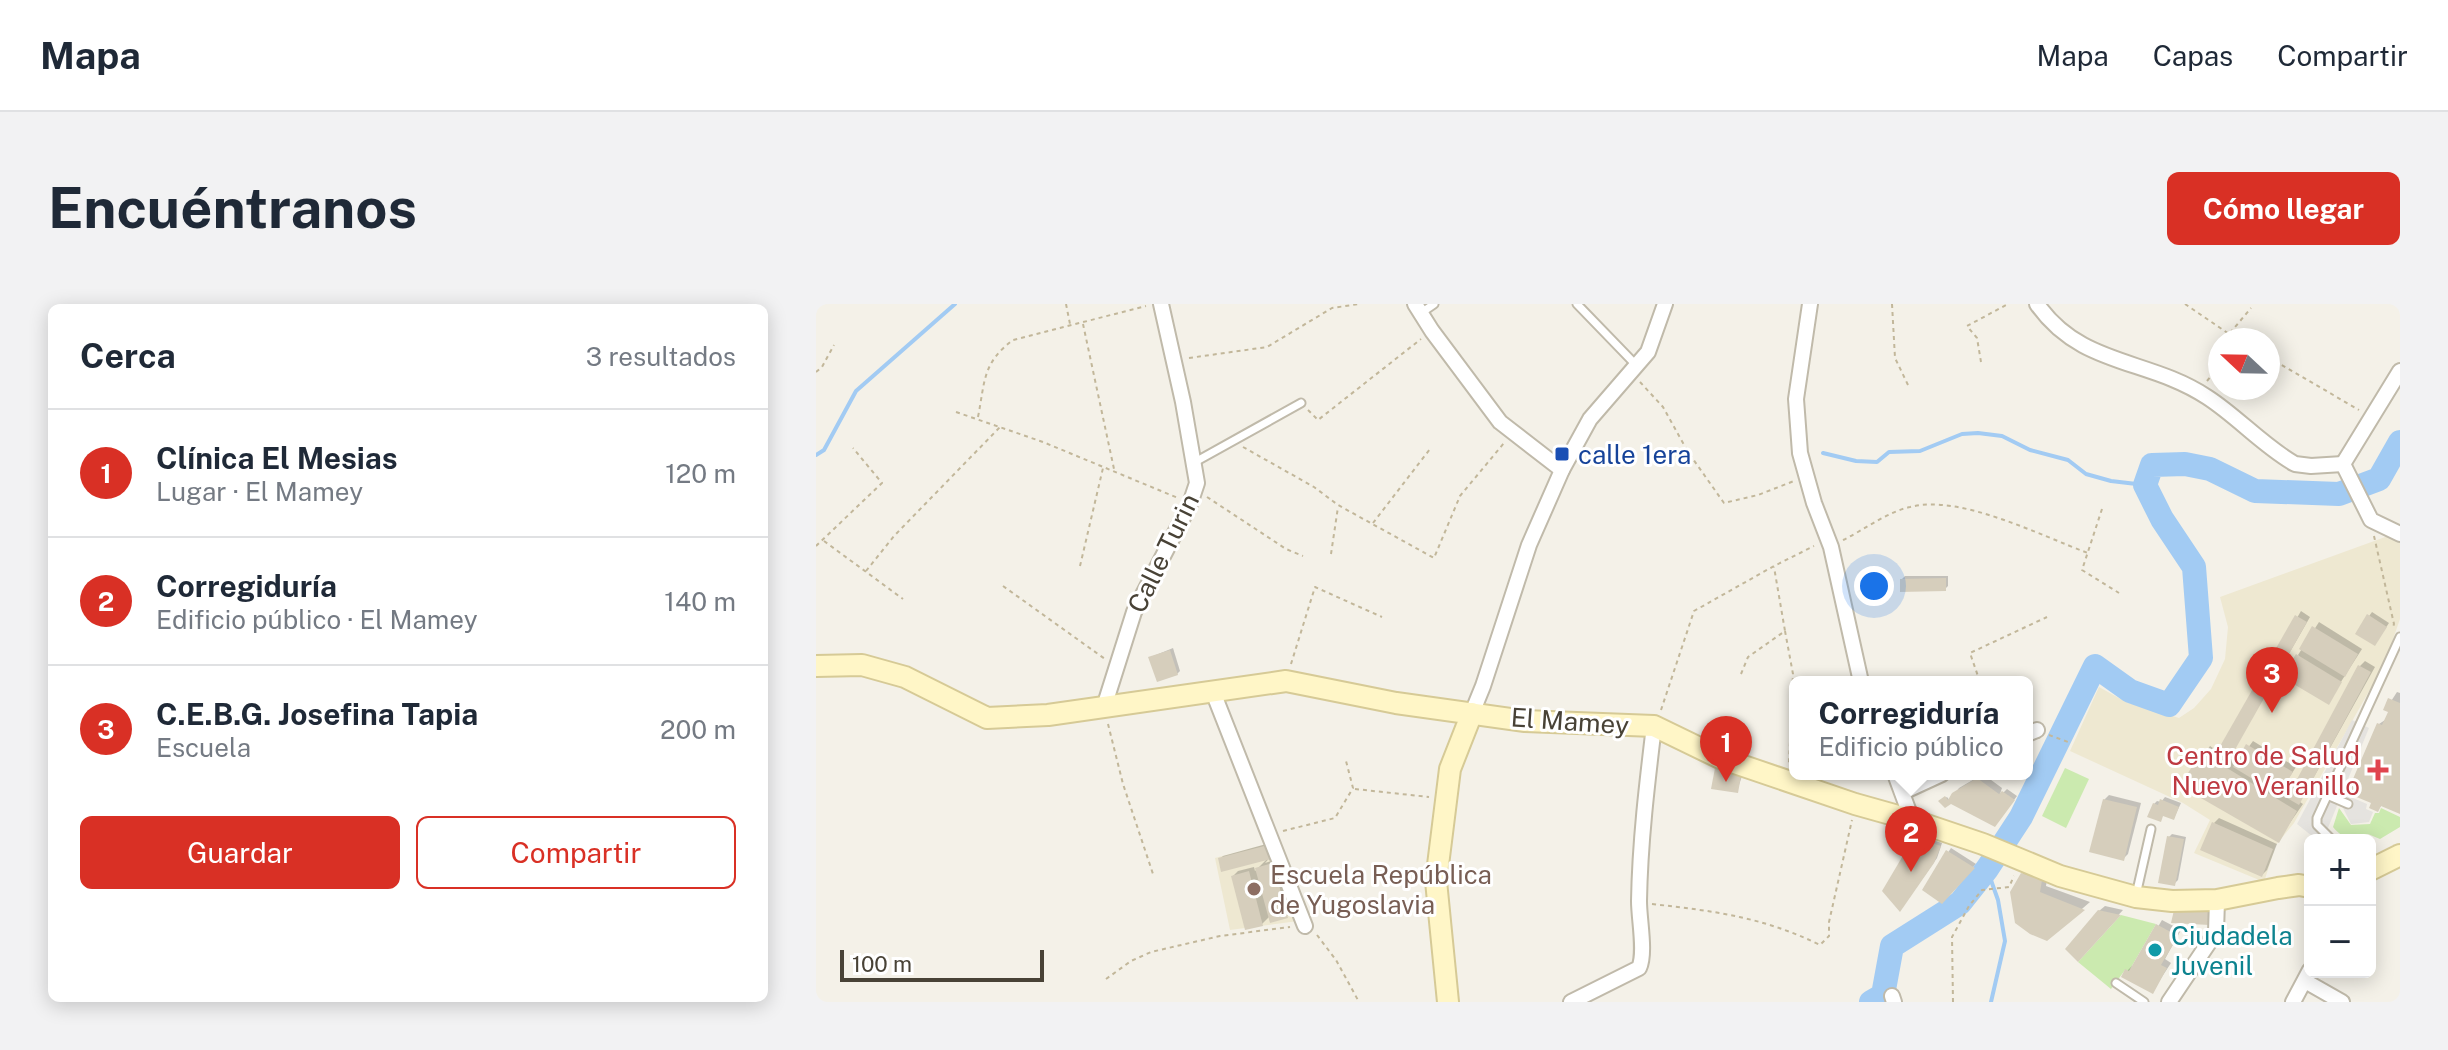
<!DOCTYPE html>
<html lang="es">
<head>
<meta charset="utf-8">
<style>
	:root { --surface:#fff; --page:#f2f2f3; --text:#1f2937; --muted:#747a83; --line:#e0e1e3; --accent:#d93025 }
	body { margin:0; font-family:"Public Sans",sans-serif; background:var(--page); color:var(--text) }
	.controls { position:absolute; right:24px; bottom:24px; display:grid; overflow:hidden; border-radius:12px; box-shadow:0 4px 20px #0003 }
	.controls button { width:72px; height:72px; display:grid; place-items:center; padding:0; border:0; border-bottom:2px solid var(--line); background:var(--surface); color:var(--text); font:40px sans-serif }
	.compass { position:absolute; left:1392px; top:24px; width:72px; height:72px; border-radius:50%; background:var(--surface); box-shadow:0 4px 20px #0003; rotate:292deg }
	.scale { position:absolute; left:24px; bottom:20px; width:204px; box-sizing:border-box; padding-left:8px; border:4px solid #484236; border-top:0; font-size:22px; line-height:28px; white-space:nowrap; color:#484236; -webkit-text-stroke:6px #fff; paint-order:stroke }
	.you { position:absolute; left:1058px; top:282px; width:28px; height:28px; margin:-20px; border:6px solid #fff; border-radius:50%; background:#1a73e8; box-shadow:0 0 0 12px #1a73e833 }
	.badge { display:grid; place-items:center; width:52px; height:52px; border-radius:50%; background:var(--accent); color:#fff; font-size:26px; font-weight:700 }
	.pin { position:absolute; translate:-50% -66px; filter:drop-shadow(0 2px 4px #0008) }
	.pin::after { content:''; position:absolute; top:42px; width:28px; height:24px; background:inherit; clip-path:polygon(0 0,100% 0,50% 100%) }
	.popup { position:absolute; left:973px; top:372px; width:244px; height:104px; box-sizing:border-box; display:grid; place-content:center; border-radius:12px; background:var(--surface); filter:drop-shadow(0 2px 6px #0005); font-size:26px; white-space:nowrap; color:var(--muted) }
	.popup b { font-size:30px; color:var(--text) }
	.popup::after { content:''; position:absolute; left:50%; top:100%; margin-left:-16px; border:16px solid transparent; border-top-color:var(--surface) }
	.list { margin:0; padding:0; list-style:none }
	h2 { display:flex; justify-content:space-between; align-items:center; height:104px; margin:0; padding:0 32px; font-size:34px }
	h2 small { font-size:26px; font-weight:400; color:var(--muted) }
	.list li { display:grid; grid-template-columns:52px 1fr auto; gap:24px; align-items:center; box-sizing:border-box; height:128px; padding:0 32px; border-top:2px solid var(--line) }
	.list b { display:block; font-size:30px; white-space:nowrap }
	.list p { margin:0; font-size:26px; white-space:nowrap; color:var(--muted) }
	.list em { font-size:26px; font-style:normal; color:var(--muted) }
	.actions { display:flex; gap:16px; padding:24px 32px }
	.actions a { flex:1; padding:18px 0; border:2px solid var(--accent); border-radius:12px; text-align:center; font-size:28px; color:var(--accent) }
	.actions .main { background:var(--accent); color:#fff }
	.map { position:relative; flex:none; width:1584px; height:698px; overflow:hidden; border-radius:12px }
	header { display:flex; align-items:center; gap:48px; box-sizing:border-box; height:112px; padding:0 40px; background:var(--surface); border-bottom:2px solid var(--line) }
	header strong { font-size:38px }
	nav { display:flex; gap:44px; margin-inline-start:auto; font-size:28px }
	.intro { display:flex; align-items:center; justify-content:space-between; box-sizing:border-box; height:192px; padding:0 48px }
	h1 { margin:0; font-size:56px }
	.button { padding:20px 36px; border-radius:12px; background:var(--accent); color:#fff; font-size:28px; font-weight:700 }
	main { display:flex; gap:48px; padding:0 48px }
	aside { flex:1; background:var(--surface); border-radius:12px; box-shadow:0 4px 20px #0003 }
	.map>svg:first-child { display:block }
	.education { fill:#eee8d1 }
	.green { fill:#cbeaaf }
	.parking { fill:#e5e3df }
	.shadow { fill:#0003 }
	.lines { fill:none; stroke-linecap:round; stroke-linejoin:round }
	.stream { stroke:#a2cbf3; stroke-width:4 }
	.river { stroke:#a2cbf3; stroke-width:24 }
	.building { fill:#d6cebc }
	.lane-casing { stroke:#c0baaa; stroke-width:11 }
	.street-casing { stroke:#c0baaa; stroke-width:18 }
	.secondary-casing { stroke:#d6ca96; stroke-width:24 }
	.path { stroke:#c2b79a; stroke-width:2; stroke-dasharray:4 4; stroke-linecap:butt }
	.lane { stroke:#fff; stroke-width:7 }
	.street { stroke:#fff; stroke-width:14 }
	.secondary { stroke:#fff6c7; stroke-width:20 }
	.transit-dot { fill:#1a4fb4; stroke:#fff; stroke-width:3 }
	.health-dot { fill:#e0444e; stroke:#fff; stroke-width:3 }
	.education-dot { fill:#8d6e63; stroke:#fff; stroke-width:3 }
	.culture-dot { fill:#0f9aa8; stroke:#fff; stroke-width:3 }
	.labels { text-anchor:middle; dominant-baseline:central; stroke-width:6; stroke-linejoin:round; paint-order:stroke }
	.transit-label { font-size:26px; fill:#164399; stroke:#fff; text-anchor:start }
	.street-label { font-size:26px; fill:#484236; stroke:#fff }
	.health-label { font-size:26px; fill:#be3a42; stroke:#fff; text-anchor:end }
	.education-label { font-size:26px; fill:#785e54; stroke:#fff; text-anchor:start }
	.culture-label { font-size:26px; fill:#0d838f; stroke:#fff; text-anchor:start }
</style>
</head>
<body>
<header>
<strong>Mapa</strong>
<nav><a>Mapa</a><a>Capas</a><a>Compartir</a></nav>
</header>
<div class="intro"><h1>Encuéntranos</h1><a class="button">Cómo llegar</a></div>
<main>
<aside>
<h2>Cerca<small>3 resultados</small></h2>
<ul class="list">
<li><span class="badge">1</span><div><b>Clínica El Mesias</b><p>Lugar · El Mamey</p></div><em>120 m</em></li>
<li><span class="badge">2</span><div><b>Corregiduría</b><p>Edificio público · El Mamey</p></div><em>140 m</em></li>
<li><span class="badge">3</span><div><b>C.E.B.G. Josefina Tapia</b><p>Escuela</p></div><em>200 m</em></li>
</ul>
<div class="actions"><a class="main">Guardar</a><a>Compartir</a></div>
</aside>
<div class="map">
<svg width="1584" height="698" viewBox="0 0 1584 698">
	<rect width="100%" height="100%" fill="#f4f1e8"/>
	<g class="education">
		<polygon points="1572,232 1584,237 1584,315 1568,361 1478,519 1460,541 1448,578 1378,549 1394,516 1367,499 1254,447 1283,383 1310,398 1363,414 1378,404 1395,385 1409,355 1412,323 1404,293"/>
		<polygon points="454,539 482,617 414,626 399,554"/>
	</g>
	<g class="green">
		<polygon points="1249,464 1273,475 1250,524 1226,512"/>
		<path d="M1523 504 1535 521 1554 520 1559 509H1563L1565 504 1584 513V523L1564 535 1552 530C1538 538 1527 535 1517 523Z"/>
		<polygon points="1305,611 1340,620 1313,667 1309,666 1295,685 1262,658"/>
	</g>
	<g class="parking">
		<polygon points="1536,416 1553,424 1507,536 1501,536 1481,520"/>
		<polygon points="1530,491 1551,500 1550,505 1557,508 1553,518 1535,520 1526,502"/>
	</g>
	<g class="shadow">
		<polygon points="1089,272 1132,272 1132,282 1129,285 1086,275"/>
		<polygon points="1485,307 1494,313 1413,454 1421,459 1437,437 1480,463 1465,486 1474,492 1544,362 1549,357 1559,363 1484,498 1487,500 1462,536 1366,482 1394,442 1403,448"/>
		<polygon points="1556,308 1573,319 1561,337 1541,329"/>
		<polygon points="1503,318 1546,345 1512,398 1482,351"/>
		<polygon points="357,344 364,367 361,370 335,353"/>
		<polygon points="1581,388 1584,389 1584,508 1566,501 1561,506 1563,420 1572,414 1575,407 1570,405"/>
		<polygon points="903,462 927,469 921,487 900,465"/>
		<polygon points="1167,470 1186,484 1183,493 1191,485 1201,492 1179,521 1136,496 1129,502 1125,497 1131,493 1134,497 1143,484"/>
		<polygon points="1293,491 1325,499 1312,550 1307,555 1288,496"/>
		<polygon points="1349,493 1365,499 1358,514 1348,510 1344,515 1338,500 1341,497 1345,498"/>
		<polygon points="1403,514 1461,540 1451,566 1446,571 1398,519"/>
		<polygon points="1356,530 1370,533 1362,576 1359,579 1353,533"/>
		<polygon points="1102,531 1126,539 1121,554 1087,602 1099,534"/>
		<polygon points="454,539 457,550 449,559 462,555 476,607 471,612 454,612 446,620 417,572 422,567 438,563 439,567 452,554 404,555 407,552"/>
		<polygon points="1135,544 1160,560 1125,597 1108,586"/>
		<polygon points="1213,563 1232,569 1230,582 1274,598 1231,635 1206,570"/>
		<polygon points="1289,602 1307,606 1262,655 1283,607"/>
		<polygon points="1346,616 1365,626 1349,655 1355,659 1336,688 1311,667 1316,662 1318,663"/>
	</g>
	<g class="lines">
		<g class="stream">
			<polyline points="1007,149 1040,157 1061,158 1073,148 1104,147 1146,130 1162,129 1186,132 1214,146 1252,156 1270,170 1295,177 1329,181"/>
			<polyline points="0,151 8,146 40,87 139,0"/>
			<polyline points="1171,565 1182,596 1189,637 1175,698"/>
		</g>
		<polyline class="river" points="1055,698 1067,691 1076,642 1144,599 1171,565 1205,513 1279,362 1314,387 1353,401 1385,354 1378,263 1346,215 1329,181 1336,161 1369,160 1394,165 1439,187 1523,190 1563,175 1584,138"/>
	</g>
	<g class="building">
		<polygon points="1130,274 1130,287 1084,288 1084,275"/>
		<polygon points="1551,310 1571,323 1559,342 1539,330"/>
		<polygon points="1479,311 1491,318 1412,458 1399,451"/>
		<polygon points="1496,322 1542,350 1529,373 1483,345"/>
		<polygon points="354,346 362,371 341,378 332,353"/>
		<polygon points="1480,350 1526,378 1513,401 1466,373"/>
		<polygon points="1542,361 1555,368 1483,501 1471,494"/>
		<polygon points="1572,394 1584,399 1584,510 1565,502 1562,508 1553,504 1555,499 1531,489 1561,419 1566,421 1572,408 1567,406"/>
		<polygon points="1430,440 1477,468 1463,491 1417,463"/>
		<polygon points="1385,448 1481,507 1463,539 1364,482"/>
		<polygon points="899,464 925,472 922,489 895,485"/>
		<polygon points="1161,474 1183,490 1186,487 1199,496 1179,523 1135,500 1129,504 1122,497 1129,492 1132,496 1136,489"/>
		<polygon points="1287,495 1321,503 1308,557 1273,548"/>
		<polygon points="1344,495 1363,503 1358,516 1347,512 1345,518 1331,513 1337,499 1342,501"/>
		<polygon points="1396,518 1457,545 1446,573 1384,546"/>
		<polygon points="1351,532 1368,535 1359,582 1342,579"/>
		<polygon points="1098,533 1125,542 1118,559 1084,608 1066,587"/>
		<polygon points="452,541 455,555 405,568 402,554"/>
		<polygon points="1130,546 1159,564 1126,600 1106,586"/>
		<polygon points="457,559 472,614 454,619 439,564"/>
		<polygon points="433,567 447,622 429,626 415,572"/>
		<polygon points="1205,569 1226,576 1224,588 1269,606 1231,637 1214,630 1199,619 1194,588"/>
		<polygon points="1282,606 1305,611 1262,658 1249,645"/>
		<polygon points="1358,606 1395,606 1394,621 1355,619"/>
		<polygon points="1340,620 1362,632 1345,661 1351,664 1337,690 1305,673 1309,665 1313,667"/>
	</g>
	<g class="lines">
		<defs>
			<g id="lane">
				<polyline points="761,0 821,62"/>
				<polyline points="605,9 618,0"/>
				<polyline points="379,158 485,99"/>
				<polyline points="1511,491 1532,500"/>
				<polyline points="1516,536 1501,521 1501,514 1584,333"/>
				<polyline points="1320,591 1335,525"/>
				<polyline points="1300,679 1328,698"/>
			</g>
			<g id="street">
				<polyline points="599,0 616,27 684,118 746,166"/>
				<polyline points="994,0 980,95 984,149 998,199 1015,243 1045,378"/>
				<path d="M1221 0C1265 63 1332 54 1391 93 1422 113 1447 142 1479 160L1495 162 1527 160"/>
				<polyline points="1527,160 1584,67"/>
				<polyline points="1527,160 1555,216 1584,230"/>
				<polyline points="397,388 489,622"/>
				<polyline points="288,403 318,308 374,200 381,179 367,98 345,0"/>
				<polyline points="656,409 667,382 713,241 746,166 774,115 832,48 849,0"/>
				<polyline points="1211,430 1221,426"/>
				<polyline points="1079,470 1096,516"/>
				<polyline points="1087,488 1126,470"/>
				<polyline points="1489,677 1526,698"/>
				<polyline points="1076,692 1078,698"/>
				<path d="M755 698 823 664C830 649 823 616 823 597 824 538 831 480 838 422"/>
				<polyline points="1353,698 1400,628 1401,596"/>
				<polyline points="1477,698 1494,666"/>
			</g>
			<g id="secondary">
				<polyline points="0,362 46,361 89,373 171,414 232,411 470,377 580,399 709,417 838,422 904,454 1039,500 1096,516 1167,540 1244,572 1320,593 1356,597 1401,596 1462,584 1483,581 1494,583"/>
				<polyline points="1554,566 1584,551"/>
				<polyline points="632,698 620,577 634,465 656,409"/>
			</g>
		</defs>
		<use href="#lane" class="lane-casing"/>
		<use href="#street" class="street-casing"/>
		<use href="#secondary" class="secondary-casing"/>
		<g class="path">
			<polyline points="250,0 254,20"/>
			<polyline points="1076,0 1079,54 1093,83"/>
			<polyline points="1369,0 1422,36"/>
			<polyline points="267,20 298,165"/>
			<polyline points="1414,29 1435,4"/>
			<polyline points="1452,53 1543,106"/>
			<polyline points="373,54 451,43 516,4 543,0"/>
			<polyline points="1165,58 1161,34 1151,22 1192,0"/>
			<polyline points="0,68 6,63 18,41"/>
			<polyline points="1391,77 1404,61"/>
			<polyline points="824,78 847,103 872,148 908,199 942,191 978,177"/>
			<polyline points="492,106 502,116 605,35"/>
			<polyline points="140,108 227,138 362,194"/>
			<path d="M162 113C169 78 166 59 197 36L330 2"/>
			<polyline points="427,143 498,183 522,201 618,254 644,192 688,139"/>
			<polyline points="391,193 470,245 487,252"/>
			<polyline points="1286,205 1266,266 1303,289"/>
			<polyline points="557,219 614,145"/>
			<polyline points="1558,232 1578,320 1577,323"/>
			<path d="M1027 236C1048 226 1071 208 1094 203 1144 190 1223 231 1272 249"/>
			<polyline points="8,237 87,295"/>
			<polyline points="0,242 66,179 37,144"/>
			<polyline points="515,250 522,203"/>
			<polyline points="264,262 287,164"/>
			<polyline points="50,267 78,232 184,123"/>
			<polyline points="187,282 289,355"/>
			<polyline points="1039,283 1073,278"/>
			<polyline points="969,327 977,370 973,460"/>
			<polyline points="475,360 499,283 566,313"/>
			<polyline points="925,370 932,353 969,327 958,263"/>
			<polyline points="1164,378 1154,349 1231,313"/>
			<polyline points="845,406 878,307 958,262 998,242"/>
			<polyline points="292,420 307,480 337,570"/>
			<polyline points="1233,431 1255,439"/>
			<polyline points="539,485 613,493"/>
			<polyline points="467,527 519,514 537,484 530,457"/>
			<path d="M836 600C898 607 947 613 1004 641L1013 632V618L1036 516"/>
			<polyline points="501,631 520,656 543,698"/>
			<polyline points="290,675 315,657 335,648 404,632 474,623"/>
			<polyline points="1137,698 1136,633 1153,602 1166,586 1193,583 1198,572"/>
		</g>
		<use href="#lane" class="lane"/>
		<use href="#street" class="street"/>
		<use href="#secondary" class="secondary"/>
	</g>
	<rect class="transit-dot" x="738" y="142" width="16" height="16" rx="4"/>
	<path class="health-dot" d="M1558 454h8v8h8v8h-8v8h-8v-8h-8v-8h8z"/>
	<circle class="education-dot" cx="438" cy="585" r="8"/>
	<circle class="culture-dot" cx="1339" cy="646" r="8"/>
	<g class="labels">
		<g class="transit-label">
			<text x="762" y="150">calle 1era</text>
		</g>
		<g class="street-label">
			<text transform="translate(347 249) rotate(-64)">Calle Turin</text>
			<text transform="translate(754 417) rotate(4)">El Mamey</text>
		</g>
		<g class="health-label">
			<text x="1544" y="451">Centro de Salud<tspan x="1544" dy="30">Nuevo Veranillo</tspan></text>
		</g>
		<g class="education-label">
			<text x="454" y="570">Escuela República<tspan x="454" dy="30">de Yugoslavia</tspan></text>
		</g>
		<g class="culture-label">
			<text x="1355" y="631">Ciudadela<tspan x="1355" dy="30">Juvenil</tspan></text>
		</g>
	</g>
</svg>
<div class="controls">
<button>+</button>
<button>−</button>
</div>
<svg class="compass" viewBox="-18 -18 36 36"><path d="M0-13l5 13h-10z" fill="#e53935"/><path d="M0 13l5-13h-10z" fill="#747a83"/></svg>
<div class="scale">100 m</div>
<div class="you"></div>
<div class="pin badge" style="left:910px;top:478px">1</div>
<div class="pin badge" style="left:1095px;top:568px">2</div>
<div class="popup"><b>Corregiduría</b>Edificio público</div>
<div class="pin badge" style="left:1456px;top:409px">3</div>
</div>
</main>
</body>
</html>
